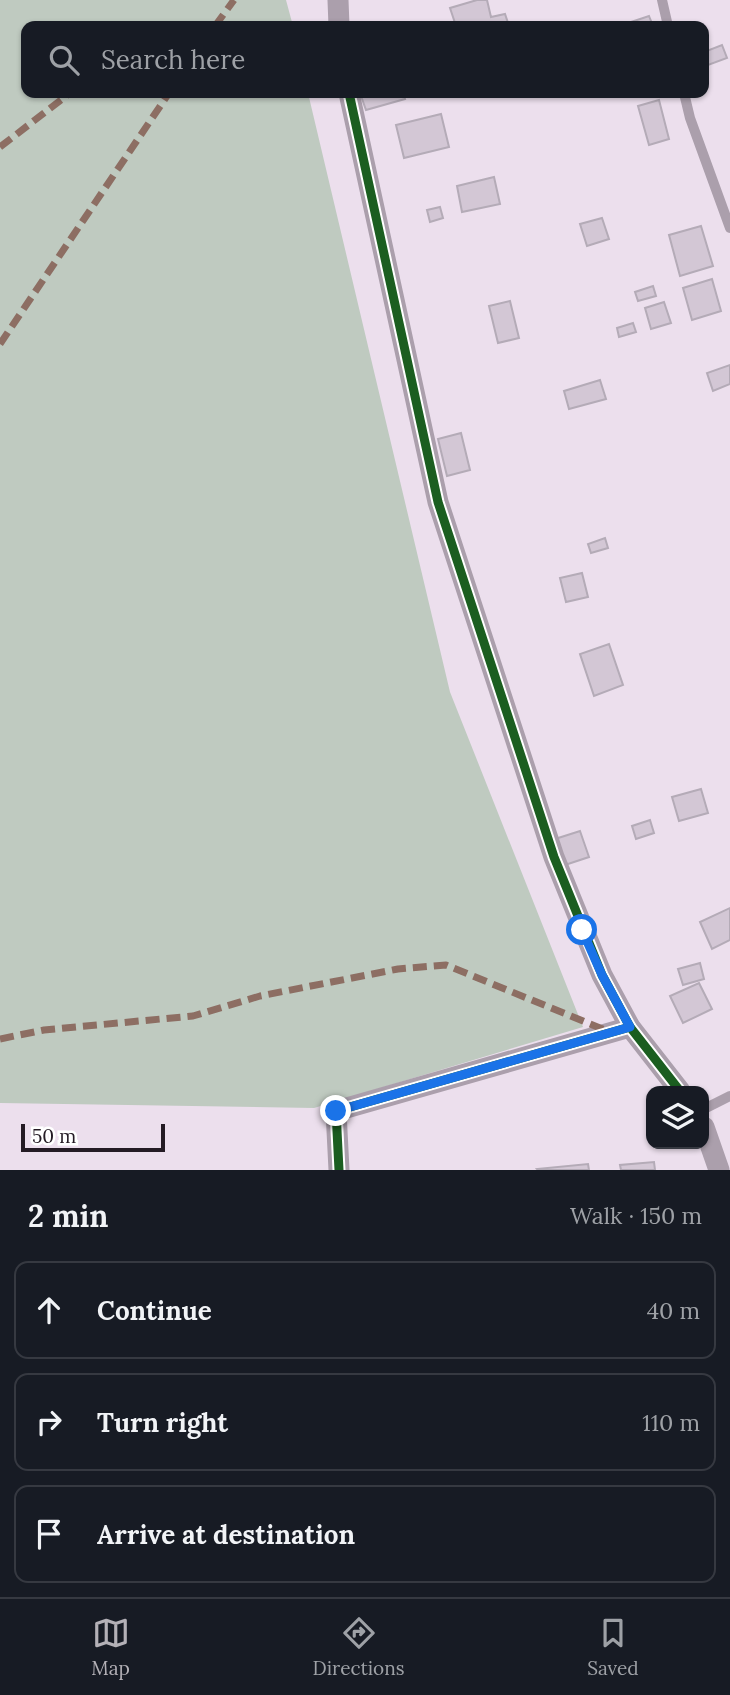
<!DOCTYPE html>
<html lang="en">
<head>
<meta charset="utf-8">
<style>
	:root { --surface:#171b24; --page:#20242c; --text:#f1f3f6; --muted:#9ea1a6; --line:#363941; --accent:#b4b1b7 }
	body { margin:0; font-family:Lora,serif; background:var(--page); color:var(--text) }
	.controls { position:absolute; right:21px; bottom:21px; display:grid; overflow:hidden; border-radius:14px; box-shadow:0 2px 5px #0004 }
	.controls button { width:63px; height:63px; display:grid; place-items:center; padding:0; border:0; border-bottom:2px solid var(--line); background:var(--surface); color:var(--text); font:35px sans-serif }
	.scale { position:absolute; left:21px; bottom:18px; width:144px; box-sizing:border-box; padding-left:7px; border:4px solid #241b24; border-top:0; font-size:19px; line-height:24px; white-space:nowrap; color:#241b24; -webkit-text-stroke:5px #fff; paint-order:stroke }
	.stop { position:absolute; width:21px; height:21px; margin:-16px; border:5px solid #1a73e8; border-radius:50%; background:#fff }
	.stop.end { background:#1a73e8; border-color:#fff; box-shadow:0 2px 7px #0008 }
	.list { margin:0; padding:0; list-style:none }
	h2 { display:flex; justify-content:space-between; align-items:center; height:91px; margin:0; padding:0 28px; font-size:30px }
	h2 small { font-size:23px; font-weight:400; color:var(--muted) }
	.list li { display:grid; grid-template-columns:46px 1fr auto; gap:21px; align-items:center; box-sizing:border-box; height:98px; margin:0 14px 14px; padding:0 14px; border:2px solid var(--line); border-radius:14px }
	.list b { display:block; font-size:26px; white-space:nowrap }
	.list em { font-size:23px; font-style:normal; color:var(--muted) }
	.icon { flex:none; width:38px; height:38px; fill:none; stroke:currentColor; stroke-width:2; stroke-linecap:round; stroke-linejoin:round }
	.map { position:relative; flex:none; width:730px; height:1170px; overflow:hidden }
	.search { position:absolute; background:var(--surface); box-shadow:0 2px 5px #0004; left:21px; right:21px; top:21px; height:77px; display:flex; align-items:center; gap:18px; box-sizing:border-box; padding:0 24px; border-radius:14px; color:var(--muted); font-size:26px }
	.sheet { height:427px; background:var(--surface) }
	nav { display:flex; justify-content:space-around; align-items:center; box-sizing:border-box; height:98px; border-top:2px solid var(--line); background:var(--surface); font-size:19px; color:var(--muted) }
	nav a { display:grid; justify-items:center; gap:4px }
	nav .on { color:var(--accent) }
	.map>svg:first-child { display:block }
	.green { fill:#bfcac0 }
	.building { fill:#d3c7d5; stroke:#b4abb7; stroke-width:2 }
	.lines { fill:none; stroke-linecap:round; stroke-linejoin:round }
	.lane { stroke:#ab9fac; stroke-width:10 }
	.street { stroke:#ab9fac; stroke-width:21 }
	.quiet { stroke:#8d6e63; stroke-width:7; stroke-dasharray:14 7; stroke-linecap:butt }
	.cycleway-casing { stroke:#fff; stroke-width:13 }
	.cycleway { stroke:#1b5e20; stroke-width:9 }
	.route { stroke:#1a73e8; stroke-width:9 }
</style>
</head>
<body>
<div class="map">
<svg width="730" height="1170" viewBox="0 0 730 1170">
	<rect width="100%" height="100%" fill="#ecdfed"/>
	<polygon class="green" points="0,0 286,0 293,26 26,26 26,93 308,93 450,692 583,1027 314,1108 0,1103"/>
	<g class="building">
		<polygon points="477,0 487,0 491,17 505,14 509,26 456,26 450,8"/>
		<polygon points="649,16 653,26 619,26"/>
		<polygon points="722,45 727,58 708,65 704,52"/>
		<polygon points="360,93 403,93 405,99 366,110"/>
		<polygon points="659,100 669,139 649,145 638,106"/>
		<polygon points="441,114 449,147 404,158 396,125"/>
		<polygon points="494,177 500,204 462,212 457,186"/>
		<polygon points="440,207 443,218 430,222 427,210"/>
		<polygon points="602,218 609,239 587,246 580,224"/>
		<polygon points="701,226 713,266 680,276 669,235"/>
		<polygon points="712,279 721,311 692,320 683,288"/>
		<polygon points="653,286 656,296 638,301 635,292"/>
		<polygon points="510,301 519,338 498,343 489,306"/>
		<polygon points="664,302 671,323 651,329 645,308"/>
		<polygon points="633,323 636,332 619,337 617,328"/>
		<polygon points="730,365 730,384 713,391 707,373"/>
		<polygon points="600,380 606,399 569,409 564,391"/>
		<polygon points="461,433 470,470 447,476 438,439"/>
		<polygon points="605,538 608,548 591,553 588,544"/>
		<polygon points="582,573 588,597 566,602 560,578"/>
		<polygon points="609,644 623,685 594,696 580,654"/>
		<polygon points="701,789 708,813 679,821 672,797"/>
		<polygon points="650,820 654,833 636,839 632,826"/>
		<polygon points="580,831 589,857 562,866 552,840"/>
		<polygon points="730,908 730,940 712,949 700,922"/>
		<polygon points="700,963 704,979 683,985 678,969"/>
		<polygon points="699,983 712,1009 683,1023 670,996"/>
		<polygon points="654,1162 655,1170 621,1170 620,1165"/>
		<polygon points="588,1164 589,1170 538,1170 537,1169"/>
	</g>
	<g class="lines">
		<g class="lane">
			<polyline points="662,0 668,26"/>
			<polyline points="684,93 690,118 730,228"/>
			<polyline points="704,1109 730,1096"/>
		</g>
		<g class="street">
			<polyline points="338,0 339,26"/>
			<polyline points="349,93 438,502 554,857 602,975 630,1027 680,1091"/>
			<polyline points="704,1127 719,1170"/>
			<polyline points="339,1170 336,1111 630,1027"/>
		</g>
		<g class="quiet">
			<polyline points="215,26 234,0"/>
			<polyline points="0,147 70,93"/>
			<polyline points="0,344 169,93"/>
			<polyline points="0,1039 44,1030 193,1016 260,996 398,969 446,965 610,1032"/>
		</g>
		<defs>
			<g id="cycleway">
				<polyline points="349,93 438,502 554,857 602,975 630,1027 680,1091"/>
				<polyline points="339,1170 336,1111 630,1027"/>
			</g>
		</defs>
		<use href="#cycleway" class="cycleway-casing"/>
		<use href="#cycleway" class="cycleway"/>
	</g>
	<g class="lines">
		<polyline class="route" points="336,1111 630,1027 602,975 582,930"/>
	</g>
</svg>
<div class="controls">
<button><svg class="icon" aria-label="layers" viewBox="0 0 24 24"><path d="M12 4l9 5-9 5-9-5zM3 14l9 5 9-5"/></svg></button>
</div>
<div class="scale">50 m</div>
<div class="stop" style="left:582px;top:930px"></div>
<div class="stop end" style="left:336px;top:1111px"></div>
<div class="search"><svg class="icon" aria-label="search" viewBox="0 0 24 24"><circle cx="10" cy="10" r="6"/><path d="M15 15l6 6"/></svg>Search here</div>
</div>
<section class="sheet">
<h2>2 min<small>Walk · 150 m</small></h2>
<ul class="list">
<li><svg class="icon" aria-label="ahead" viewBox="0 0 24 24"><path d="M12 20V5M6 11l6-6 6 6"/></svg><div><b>Continue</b></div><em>40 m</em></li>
<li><svg class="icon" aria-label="right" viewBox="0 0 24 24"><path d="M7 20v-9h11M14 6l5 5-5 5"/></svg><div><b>Turn right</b></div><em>110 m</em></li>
<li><svg class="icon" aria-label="arrive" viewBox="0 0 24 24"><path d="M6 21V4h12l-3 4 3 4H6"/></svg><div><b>Arrive at destination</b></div></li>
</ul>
</section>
<nav>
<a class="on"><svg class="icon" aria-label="map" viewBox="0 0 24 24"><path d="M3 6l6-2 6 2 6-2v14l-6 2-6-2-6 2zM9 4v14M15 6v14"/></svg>Map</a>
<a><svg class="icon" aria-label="directions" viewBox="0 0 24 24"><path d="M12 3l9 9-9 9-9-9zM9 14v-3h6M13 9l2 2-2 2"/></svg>Directions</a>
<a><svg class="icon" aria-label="saved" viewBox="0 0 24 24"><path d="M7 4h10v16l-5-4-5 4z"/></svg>Saved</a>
</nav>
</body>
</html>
